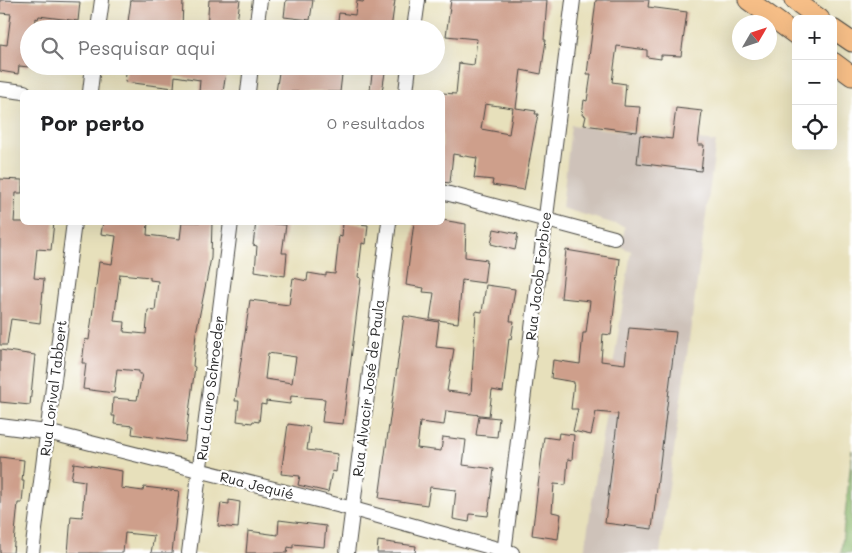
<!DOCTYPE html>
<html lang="pt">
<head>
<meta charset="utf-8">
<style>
	:root { --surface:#fff; --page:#f2f2f2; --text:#202124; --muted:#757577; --line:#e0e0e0 }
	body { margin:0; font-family:Mali,sans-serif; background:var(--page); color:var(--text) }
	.controls { position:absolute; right:15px; top:15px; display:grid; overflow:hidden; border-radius:8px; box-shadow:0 5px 20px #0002 }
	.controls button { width:45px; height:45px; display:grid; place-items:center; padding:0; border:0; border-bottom:1px solid var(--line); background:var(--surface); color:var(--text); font:25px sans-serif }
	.compass { position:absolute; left:732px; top:15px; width:45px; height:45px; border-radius:50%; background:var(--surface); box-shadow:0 5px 20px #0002; rotate:51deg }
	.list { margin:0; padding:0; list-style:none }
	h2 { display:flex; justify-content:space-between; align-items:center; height:65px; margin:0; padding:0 20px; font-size:21px }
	h2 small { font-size:16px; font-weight:400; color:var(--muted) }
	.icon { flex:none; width:28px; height:28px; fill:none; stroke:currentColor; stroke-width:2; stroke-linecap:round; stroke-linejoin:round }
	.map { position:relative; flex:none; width:852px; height:553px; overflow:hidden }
	.search { position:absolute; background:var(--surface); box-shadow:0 5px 20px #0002; left:20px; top:20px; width:425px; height:55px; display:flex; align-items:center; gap:12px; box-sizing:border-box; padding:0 18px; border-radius:28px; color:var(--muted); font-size:19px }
	.panel { position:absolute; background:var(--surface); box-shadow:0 5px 20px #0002; left:20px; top:90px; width:425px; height:135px; border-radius:8px }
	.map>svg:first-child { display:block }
	.industrial { fill:#cec2b9 }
	.forest { fill:#8db76e; stroke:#5c714c }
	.building { fill:#ce9f8b; fill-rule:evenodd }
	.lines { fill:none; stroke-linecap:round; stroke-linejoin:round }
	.minor-casing { stroke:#474641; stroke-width:16 }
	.major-casing { stroke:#474641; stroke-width:21 }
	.minor { stroke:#fff; stroke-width:14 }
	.major { stroke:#f6be87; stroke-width:19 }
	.labels { text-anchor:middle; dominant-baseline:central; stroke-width:4.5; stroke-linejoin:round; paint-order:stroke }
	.street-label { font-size:14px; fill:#2b2b2b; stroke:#fff }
</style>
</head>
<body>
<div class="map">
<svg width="852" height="553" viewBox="0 0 852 553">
	<rect width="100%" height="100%" fill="#fff"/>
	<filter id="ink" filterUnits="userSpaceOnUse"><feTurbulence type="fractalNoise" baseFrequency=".02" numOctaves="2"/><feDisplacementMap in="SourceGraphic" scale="10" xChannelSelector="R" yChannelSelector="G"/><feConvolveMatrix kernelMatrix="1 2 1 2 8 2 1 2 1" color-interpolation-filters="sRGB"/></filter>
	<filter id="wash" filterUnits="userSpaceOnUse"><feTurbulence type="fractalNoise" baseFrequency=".0096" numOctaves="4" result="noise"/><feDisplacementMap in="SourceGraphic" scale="20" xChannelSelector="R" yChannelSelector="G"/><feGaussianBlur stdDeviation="1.12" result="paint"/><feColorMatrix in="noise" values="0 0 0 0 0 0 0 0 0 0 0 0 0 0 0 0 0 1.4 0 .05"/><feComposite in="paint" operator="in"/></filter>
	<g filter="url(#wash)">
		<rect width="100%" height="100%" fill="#e7e0bb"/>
		<polygon class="industrial" points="571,125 716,142 660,553 584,553 631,251 621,247 625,227 562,208"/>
		<polygon class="forest" points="852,450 852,553 841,553"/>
		<g id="blocks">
			<g class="building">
				<polygon points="0,0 80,2 78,21 39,16 38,19 36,18 35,29 29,29 29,67 19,66 18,74 0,71 0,44 7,45 11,14 0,13"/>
				<polygon points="131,0 183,0 182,29 127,29"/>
				<polygon points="209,0 240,0 236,29 207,29"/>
				<polygon points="286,0 313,0 310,20 284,17"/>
				<polygon points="364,0 395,0 391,29 337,29 339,13 355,15 357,1 363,2"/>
				<path d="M451 0H547L544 40H546L541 74 521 70 516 108 536 111 535 114H538L524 190 492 185 493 180 474 178 477 158 453 154 450 183 442 182V93L456 94 459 63 474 65 477 39 446 36ZM485 104 513 108 509 134 481 129Z"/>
				<polygon points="596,0 649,0 648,7 687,12 681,56 661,55 661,59 647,57 647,50 617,46 612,82 626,84 624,106 640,107 637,132 584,125 586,116 582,115 584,100 587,101 591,74 587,74"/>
				<polygon points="127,66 227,66 223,92 199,92 200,80 175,76 174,88 125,82"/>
				<polygon points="280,66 343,66 340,92 276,92"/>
				<polygon points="373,66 386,66 382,92 370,90"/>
				<polygon points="676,108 702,111 698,145 704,145 701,171 637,163 640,135 672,139"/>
				<polygon points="0,179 22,180 22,193 16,193 14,222 54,222 51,250 37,249 34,278 44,279 40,323 11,319 7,345 0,345"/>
				<polygon points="442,220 466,224 465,257 487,260 484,283 462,280 458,323 430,319 434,293 423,292 424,288 406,285 414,222 442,222"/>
				<path d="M103 222H148L147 235 180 239 182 222H212L211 258 196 333 193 366 195 367 185 442 132 434 133 426 114 424 115 416H112L113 398 137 400 142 374H139V371L117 369 114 393 83 389 86 363H82L85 339 89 340 99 262 112 264 116 236 101 234ZM120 274 150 277V280L158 281 155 311 148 310 146 334 124 332 125 322 114 321Z"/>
				<polygon points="256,222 286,225 282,253 287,253 285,276 255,271 257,246 253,245"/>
				<path d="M343 222 368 225 366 244 362 243 358 277 361 278 343 424 322 422 325 399 291 396 290 404 266 401V405L261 404 259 422 253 421 252 423 237 421 239 401H235L250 300 289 305 293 278 307 281 308 273 326 276V273L335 274 339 236 342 237ZM268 353 296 357 292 383 265 379Z"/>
				<polygon points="494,229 518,234 515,250 491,244"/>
				<polygon points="566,250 620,259 611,335 603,334 601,361 625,364 629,328 676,332 652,529 605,523 618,414 596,412 591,435 573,431 578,409 571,409 574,382 551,378 553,360 580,364 583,333 586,333 590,301 561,298"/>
				<polygon points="486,285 515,289 510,321 514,321 511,339 509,338 503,392 492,390 489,416 446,411 444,425 420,422 417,448 441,451 443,437 466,440 463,465 494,469 488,516 470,514 469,522 453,519 456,490 430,487 427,505 379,498 404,316 439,322 436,347 454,349 447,391 471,394 476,311 482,312"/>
				<polygon points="0,350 35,355 30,405 0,402"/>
				<polygon points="479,416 499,418 497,437 476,435"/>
				<polygon points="288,424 310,427 307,450 338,454 336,472 332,471 328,492 298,485 300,476 281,474"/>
				<polygon points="559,433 574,435 572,460 568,459 566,485 554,484 552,512 561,514 558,539 532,535 544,437 558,439"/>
				<polygon points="0,457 24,460 22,481 24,481 22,503 18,503 13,553 0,553"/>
				<polygon points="74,463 122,471 121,488 143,491 144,487 179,491 172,553 151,553 154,536 125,533 123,553 68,553 71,516 82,517 85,481 71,479"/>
				<polygon points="229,500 240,502 238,528 218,526 221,503 229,504"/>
				<polygon points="279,520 326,526 324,547 293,544 293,548 288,547 287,553 246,553 248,531 278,535"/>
				<polygon points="378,541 416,546 415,553 377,553"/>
			</g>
		</g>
	</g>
	<g filter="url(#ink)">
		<use href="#blocks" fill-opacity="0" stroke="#474641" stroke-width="1"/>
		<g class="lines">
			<defs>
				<g id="minor">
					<polyline points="98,29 102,0"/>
					<polyline points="256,29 260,0"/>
					<polyline points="414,29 418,0"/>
					<polyline points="0,89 24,92"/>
					<polyline points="90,92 93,66"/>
					<polyline points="248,92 251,66"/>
					<polyline points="406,92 409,66"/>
					<polyline points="442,192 614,238"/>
					<polyline points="0,426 47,432 353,509 512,553"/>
					<polyline points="32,553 74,222"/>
					<polyline points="189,553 231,222"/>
					<polyline points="347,553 389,222"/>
					<polyline points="504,553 573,0"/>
				</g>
				<g id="major">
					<polyline points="748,0 796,35"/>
					<polyline points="794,0 820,19"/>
					<polyline points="833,29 852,42"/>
					<polyline points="833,62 852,76"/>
				</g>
			</defs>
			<use href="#minor" class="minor-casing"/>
			<use href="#major" class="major-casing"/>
			<use href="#minor" class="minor"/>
			<use href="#major" class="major"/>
		</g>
	</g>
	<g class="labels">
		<g class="street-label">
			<text transform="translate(538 276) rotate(-83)">Rua Jacob Forbice</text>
			<text transform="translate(53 388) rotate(-83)">Rua Lorival Tabbert</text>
			<text transform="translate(210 388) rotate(-83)">Rua Lauro Schroeder</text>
			<text transform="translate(368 388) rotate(-83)">Rua Alvacir José de Paula</text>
			<text transform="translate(257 485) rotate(14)">Rua Jequié</text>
		</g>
	</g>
</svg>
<div class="controls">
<button>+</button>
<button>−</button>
<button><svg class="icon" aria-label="locate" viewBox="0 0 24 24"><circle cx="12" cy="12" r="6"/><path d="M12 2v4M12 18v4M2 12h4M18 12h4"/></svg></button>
</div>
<svg class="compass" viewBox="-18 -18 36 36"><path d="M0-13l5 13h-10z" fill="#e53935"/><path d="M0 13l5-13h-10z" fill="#757577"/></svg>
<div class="search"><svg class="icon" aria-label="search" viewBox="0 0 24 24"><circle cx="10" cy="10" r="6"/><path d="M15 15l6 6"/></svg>Pesquisar aqui</div>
<section class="panel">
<h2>Por perto<small>0 resultados</small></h2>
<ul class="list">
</ul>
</section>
</div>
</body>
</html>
